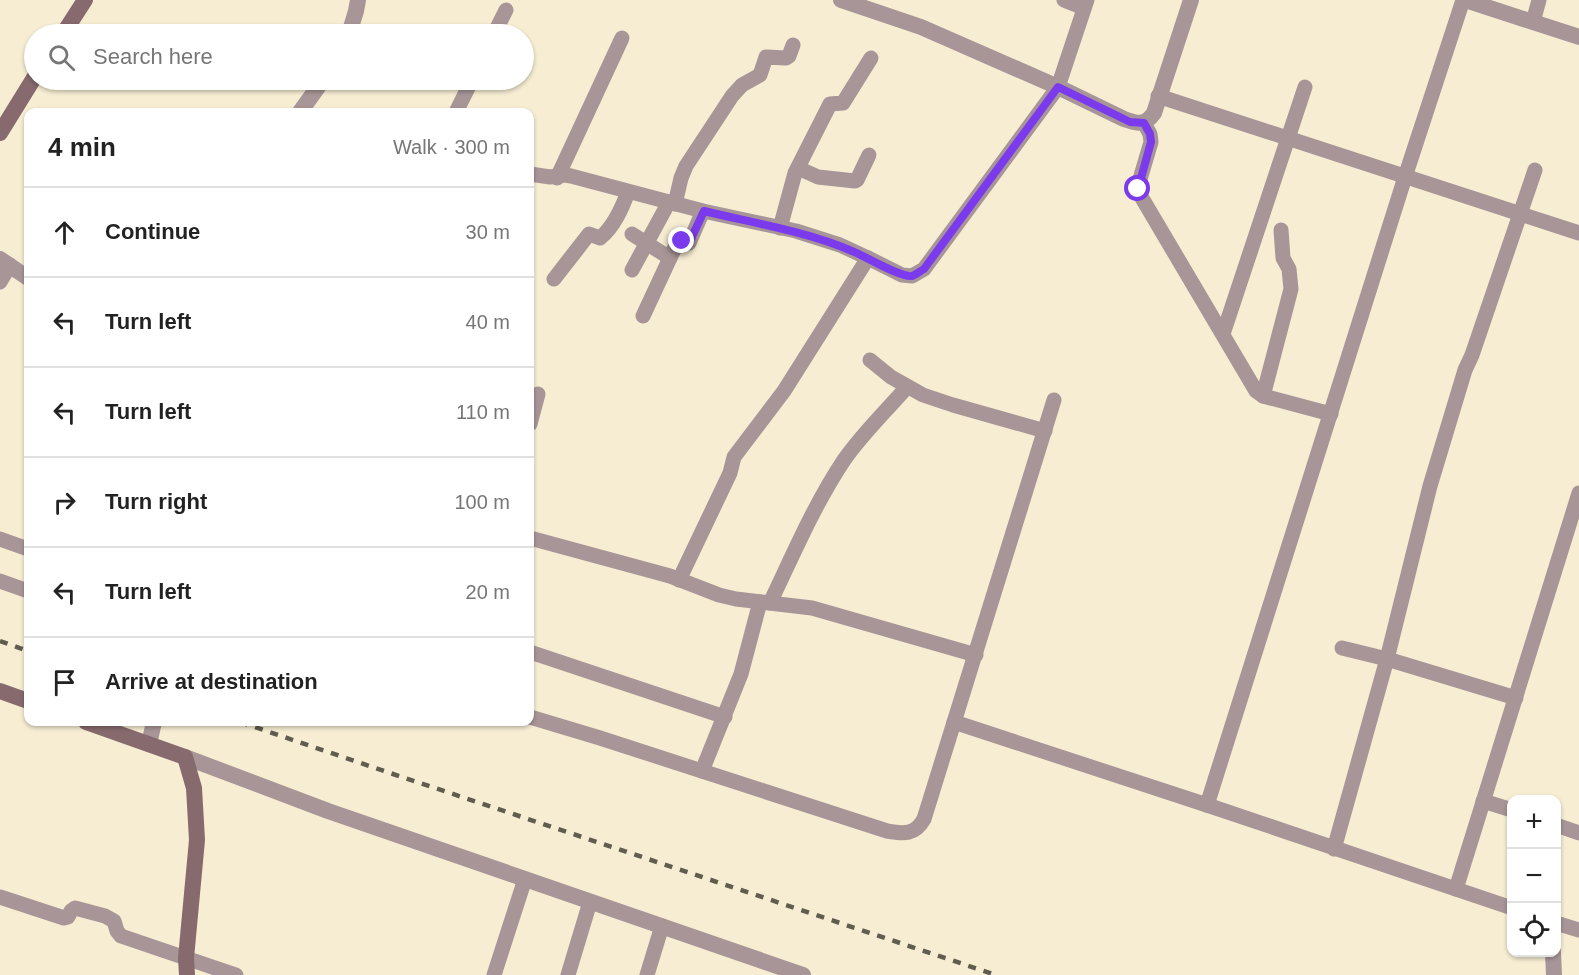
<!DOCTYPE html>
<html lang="en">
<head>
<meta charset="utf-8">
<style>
	:root { --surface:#fff; --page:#f6f6f6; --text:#222; --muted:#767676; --line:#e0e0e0 }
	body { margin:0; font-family:Arial,sans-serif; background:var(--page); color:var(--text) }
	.controls { position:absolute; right:18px; bottom:18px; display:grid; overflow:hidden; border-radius:12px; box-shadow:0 2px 4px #0004 }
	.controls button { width:54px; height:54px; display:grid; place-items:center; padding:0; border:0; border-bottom:2px solid var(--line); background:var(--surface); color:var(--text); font:30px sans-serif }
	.stop { position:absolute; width:18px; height:18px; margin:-14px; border:4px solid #7c3aed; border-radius:50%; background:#fff }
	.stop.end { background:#7c3aed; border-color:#fff; box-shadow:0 2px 6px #0008 }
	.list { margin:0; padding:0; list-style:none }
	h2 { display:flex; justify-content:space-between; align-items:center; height:78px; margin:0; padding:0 24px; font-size:26px }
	h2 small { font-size:20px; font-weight:400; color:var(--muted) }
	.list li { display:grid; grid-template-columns:39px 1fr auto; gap:18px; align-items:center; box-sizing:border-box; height:90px; padding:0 24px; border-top:2px solid var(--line) }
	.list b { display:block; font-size:22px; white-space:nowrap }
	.list em { font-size:20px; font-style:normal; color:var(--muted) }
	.icon { flex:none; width:33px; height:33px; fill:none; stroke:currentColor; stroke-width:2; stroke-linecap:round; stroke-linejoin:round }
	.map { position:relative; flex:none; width:1579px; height:975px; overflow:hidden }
	.search { position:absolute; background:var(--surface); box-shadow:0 2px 4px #0004; left:24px; top:24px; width:510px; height:66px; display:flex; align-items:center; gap:15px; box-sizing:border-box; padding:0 21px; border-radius:33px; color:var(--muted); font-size:22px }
	.panel { position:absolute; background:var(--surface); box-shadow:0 2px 4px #0004; left:24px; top:108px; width:510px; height:618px; border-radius:12px }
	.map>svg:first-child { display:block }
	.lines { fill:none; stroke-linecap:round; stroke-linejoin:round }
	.minor { stroke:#a89597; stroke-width:15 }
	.tertiary { stroke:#a89597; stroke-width:16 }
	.secondary { stroke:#866a6e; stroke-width:16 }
	.rail { stroke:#615c4e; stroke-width:4.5; stroke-dasharray:8 8; stroke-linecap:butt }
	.route { stroke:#7c3aed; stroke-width:8 }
</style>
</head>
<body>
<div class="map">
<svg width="1579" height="975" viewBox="0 0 1579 975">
	<rect width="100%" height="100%" fill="#f6edd3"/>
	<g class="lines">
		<g class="minor">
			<polyline points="1064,0 1084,8"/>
			<polyline points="1533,22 1539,0"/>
			<polyline points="494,34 506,10"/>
			<polyline points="1158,96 1579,233"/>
			<polyline points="456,112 472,80"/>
			<polyline points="1144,123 1150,134 1151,142 1138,186 1139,193 1256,391 1263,396 1331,414"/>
			<polyline points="798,168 818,177 855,181 857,180 869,155"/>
			<polyline points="530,174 550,177 565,175 571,176 703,211 796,231 840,245 868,258 902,275 912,276 924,269 1058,87 1087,0"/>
			<polyline points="557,178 622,38"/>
			<polyline points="675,204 681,178 686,166 732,96 742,85 760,75 766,57 786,58 789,56 793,45"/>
			<polyline points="780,228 795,173 830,104 843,103 871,58"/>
			<polyline points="632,234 670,258"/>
			<polyline points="632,270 669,202"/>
			<path d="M554 279 589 234 600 238C614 227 622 208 628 192"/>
			<polyline points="0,282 10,265"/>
			<polyline points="643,316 677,243 681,240 689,243 703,211"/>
			<polyline points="1223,334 1305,87"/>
			<polyline points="870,360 891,377 923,395 953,405 1045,431"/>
			<polyline points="1263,396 1291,289 1289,269 1283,258 1281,230"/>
			<polyline points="530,424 538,394"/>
			<polyline points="530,538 670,576 719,595 736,599 812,608 976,655"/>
			<polyline points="0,539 28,549"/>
			<polyline points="679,580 730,473 734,457 784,391 868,258"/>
			<polyline points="0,581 28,591"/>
			<path d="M770 603C793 555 814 505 844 460 862 434 886 411 907 387"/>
			<polyline points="1342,648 1387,659 1516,698"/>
			<polyline points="530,652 725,717"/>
			<path d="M530 717 600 738 887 831C904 834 915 835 924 819L1054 400"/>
			<polyline points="954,722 1207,805 1512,908"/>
			<polyline points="702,771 741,674 760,602"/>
			<polyline points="1483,801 1512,810"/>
			<polyline points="1207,805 1405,177 1463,0"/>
			<polyline points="1556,825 1579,833"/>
			<polyline points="1334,849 1387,659 1430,486 1465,370 1472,355 1535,170"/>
			<polyline points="1456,889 1579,493"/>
			<polyline points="0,897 64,918 68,917 71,911 75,908 105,916 114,921 117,931 121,936 236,975"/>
			<polyline points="1556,923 1579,930"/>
			<polyline points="494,975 525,879"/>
			<polyline points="568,975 590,902"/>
			<polyline points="647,975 662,926"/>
		</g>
		<g class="tertiary">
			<path d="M841 0 921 27 1058 87 1124 119C1138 124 1145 126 1154 113L1191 0"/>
			<polyline points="1465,0 1579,37"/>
			<polyline points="349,34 356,11 358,0"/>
			<polyline points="300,112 323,80"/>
			<polyline points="0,259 28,278"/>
			<polyline points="149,744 154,722"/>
			<polyline points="185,757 328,811 803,975"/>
			<polyline points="1553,952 1554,975"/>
		</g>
		<g class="secondary">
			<polyline points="63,34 85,0"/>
			<polyline points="0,133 34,78"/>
			<polyline points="0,691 28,701"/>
			<polyline points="86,722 185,757 194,788 197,840 186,958 187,975"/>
		</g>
		<g class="rail">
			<polyline points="0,641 28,651"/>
			<polyline points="240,722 387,772 996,975"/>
		</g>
	</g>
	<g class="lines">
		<path class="route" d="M682 241 689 243 704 211C753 223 805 231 852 251 865 256 901 278 912 276 916 275 920 271 924 269L1058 87 1124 119 1130 122 1144 123 1150 134 1151 142 1138 189"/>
	</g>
</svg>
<div class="controls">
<button>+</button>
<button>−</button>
<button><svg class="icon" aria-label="locate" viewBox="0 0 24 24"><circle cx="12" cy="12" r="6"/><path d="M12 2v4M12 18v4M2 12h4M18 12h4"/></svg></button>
</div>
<div class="stop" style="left:1138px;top:189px"></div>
<div class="stop end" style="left:682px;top:241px"></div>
<div class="search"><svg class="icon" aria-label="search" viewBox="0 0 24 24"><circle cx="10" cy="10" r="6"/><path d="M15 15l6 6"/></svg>Search here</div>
<section class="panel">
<h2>4 min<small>Walk · 300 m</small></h2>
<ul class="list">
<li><svg class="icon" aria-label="ahead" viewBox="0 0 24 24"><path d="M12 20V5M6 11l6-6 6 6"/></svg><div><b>Continue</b></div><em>30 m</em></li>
<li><svg class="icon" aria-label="left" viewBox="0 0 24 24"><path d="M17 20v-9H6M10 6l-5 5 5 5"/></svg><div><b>Turn left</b></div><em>40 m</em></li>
<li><svg class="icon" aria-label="left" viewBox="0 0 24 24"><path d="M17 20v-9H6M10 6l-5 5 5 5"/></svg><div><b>Turn left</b></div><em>110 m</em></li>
<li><svg class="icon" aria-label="right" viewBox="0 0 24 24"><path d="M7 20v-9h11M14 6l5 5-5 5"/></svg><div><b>Turn right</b></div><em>100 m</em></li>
<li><svg class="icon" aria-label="left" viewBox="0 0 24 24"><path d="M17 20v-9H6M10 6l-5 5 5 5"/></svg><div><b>Turn left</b></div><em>20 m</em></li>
<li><svg class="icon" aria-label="arrive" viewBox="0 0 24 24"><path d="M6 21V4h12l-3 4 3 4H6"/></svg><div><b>Arrive at destination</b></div></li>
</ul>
</section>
</div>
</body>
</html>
